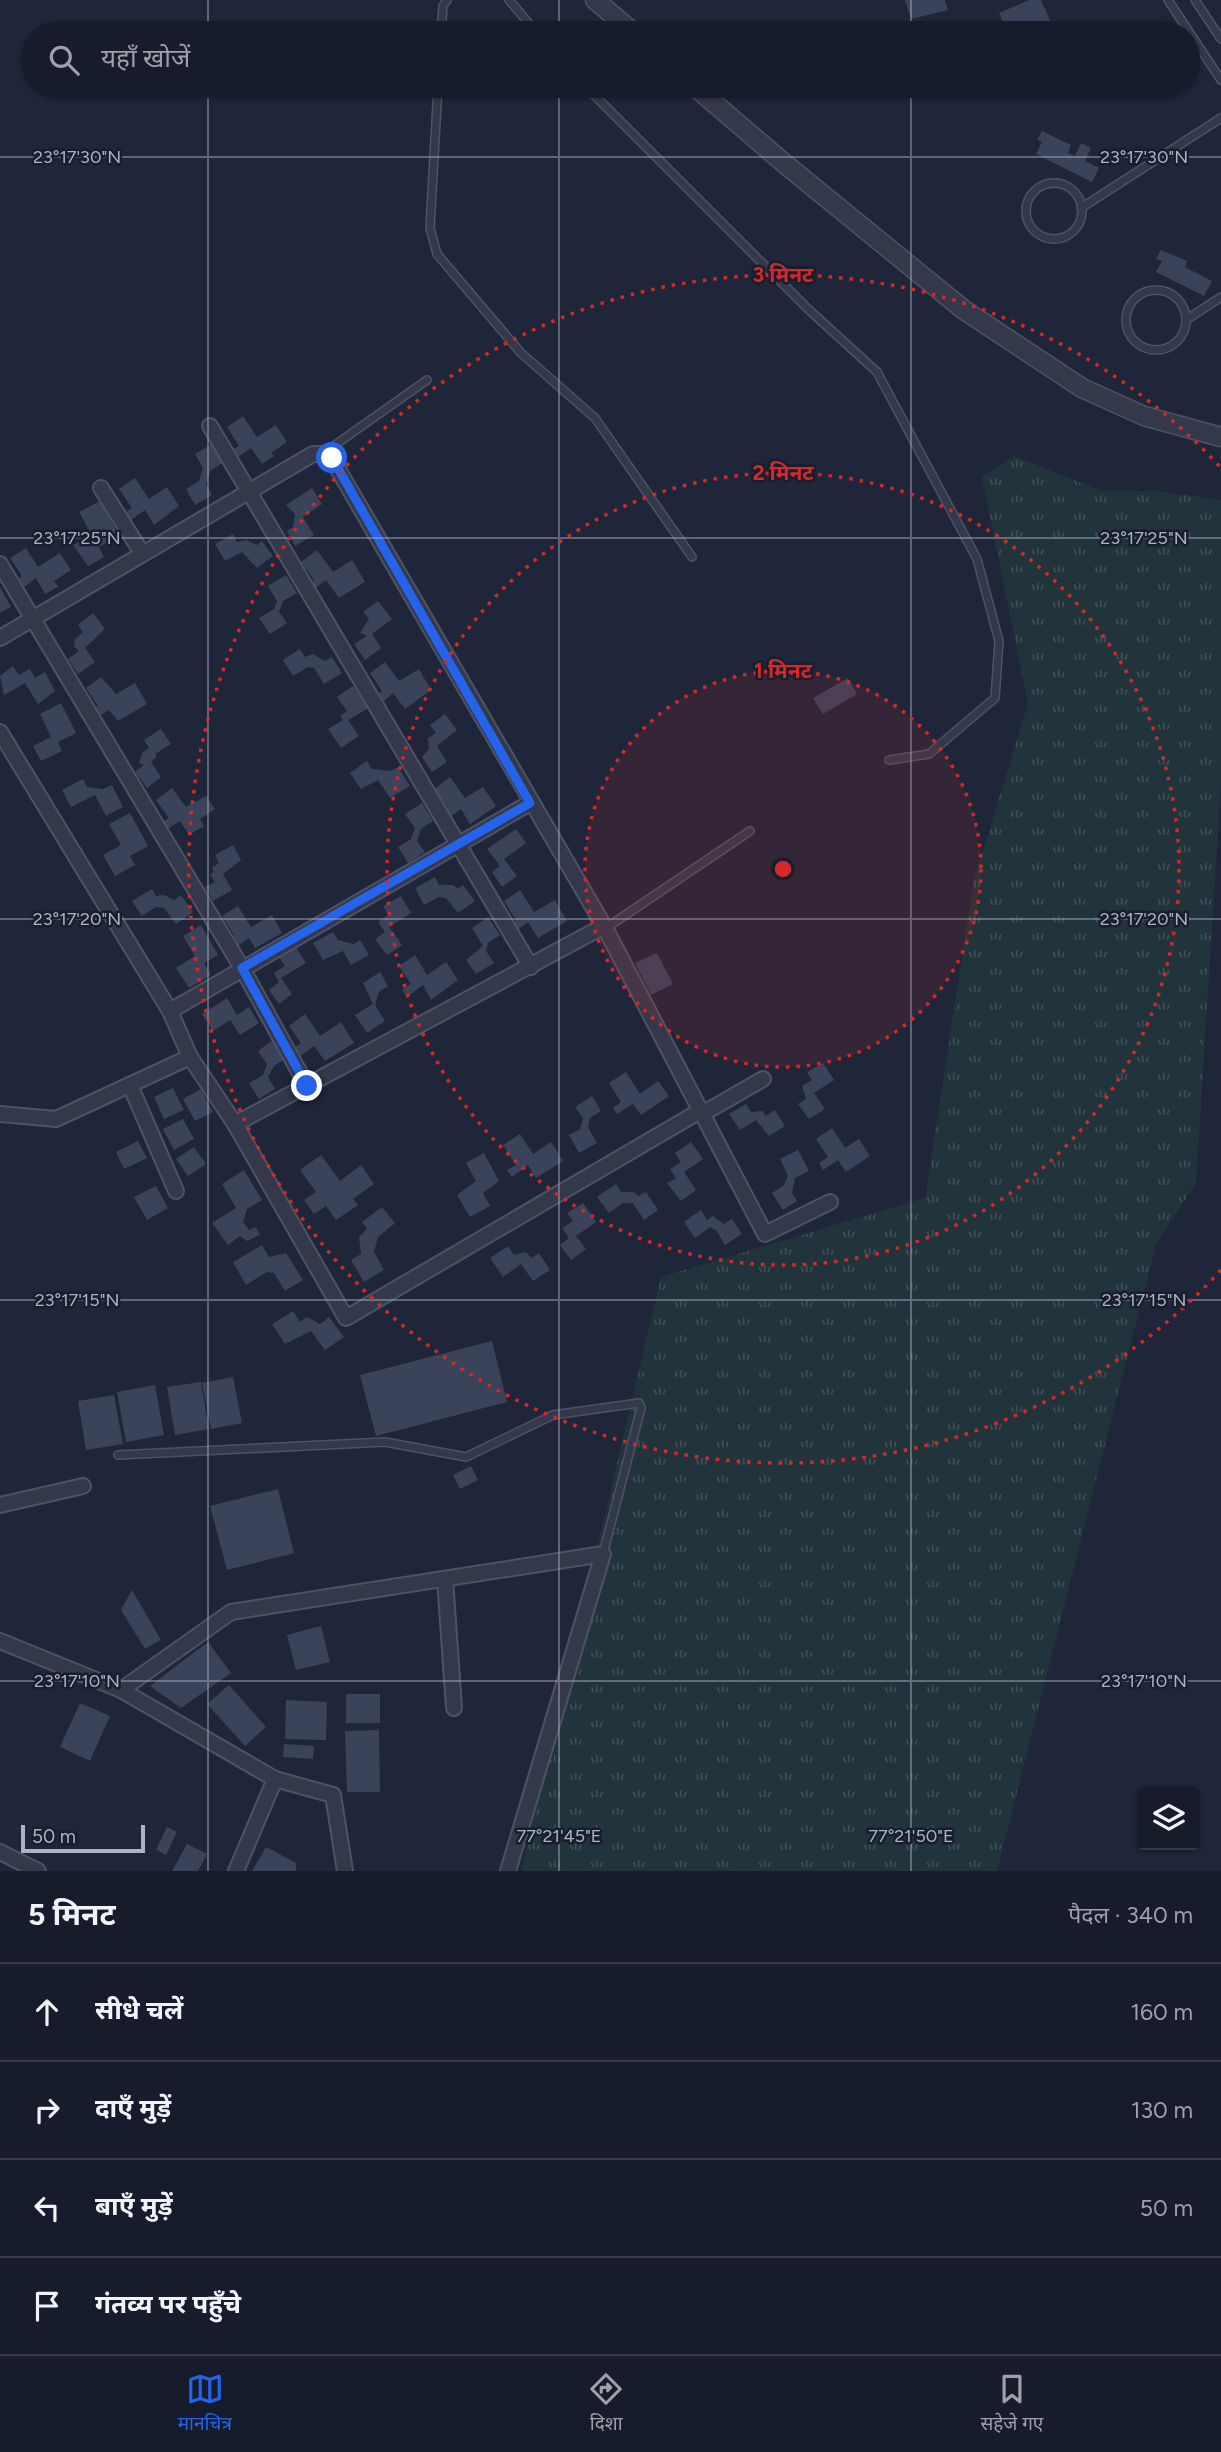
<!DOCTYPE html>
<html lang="hi">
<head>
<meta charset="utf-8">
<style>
	:root { --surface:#171c2c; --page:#242938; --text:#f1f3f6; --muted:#9ea1a9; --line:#363a48; --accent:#2563eb }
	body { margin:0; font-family:Figtree,"Noto Sans Devanagari",sans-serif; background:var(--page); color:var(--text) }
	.controls { position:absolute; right:21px; bottom:21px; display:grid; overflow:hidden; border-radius:7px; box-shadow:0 2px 5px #0004 }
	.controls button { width:63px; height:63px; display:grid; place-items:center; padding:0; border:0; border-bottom:2px solid var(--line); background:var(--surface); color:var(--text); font:35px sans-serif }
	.scale { position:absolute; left:21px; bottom:18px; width:124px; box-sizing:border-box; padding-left:7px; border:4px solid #adb3c7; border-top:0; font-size:19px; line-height:24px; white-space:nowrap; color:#adb3c7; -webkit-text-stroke:5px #181e2e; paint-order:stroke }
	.stop { position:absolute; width:21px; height:21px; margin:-16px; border:5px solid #2563eb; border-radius:50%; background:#fff }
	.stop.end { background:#2563eb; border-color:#fff; box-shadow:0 2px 7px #0008 }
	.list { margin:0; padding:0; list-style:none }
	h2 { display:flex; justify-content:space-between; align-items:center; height:91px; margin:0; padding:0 28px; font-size:30px }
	h2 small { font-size:23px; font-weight:400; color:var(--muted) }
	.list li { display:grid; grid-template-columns:46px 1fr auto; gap:21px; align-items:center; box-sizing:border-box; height:98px; padding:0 28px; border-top:2px solid var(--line) }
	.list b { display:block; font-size:26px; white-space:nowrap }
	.list em { font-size:23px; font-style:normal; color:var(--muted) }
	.icon { flex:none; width:38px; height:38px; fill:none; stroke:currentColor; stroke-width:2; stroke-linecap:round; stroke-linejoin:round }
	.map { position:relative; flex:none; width:1221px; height:1871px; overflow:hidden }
	.search { position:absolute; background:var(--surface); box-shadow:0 2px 5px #0004; left:21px; right:21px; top:21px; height:77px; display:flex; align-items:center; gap:18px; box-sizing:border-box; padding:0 24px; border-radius:38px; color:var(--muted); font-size:26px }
	.sheet { height:483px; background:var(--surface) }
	nav { display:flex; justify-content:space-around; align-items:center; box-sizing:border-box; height:98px; border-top:2px solid var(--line); background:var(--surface); font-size:19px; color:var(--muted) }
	nav a { display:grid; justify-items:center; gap:4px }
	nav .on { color:var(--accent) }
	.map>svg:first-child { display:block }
	.grass { fill:url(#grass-tufts) }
	.building { fill:#3b435a }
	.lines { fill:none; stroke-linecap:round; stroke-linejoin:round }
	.service-casing { stroke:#4d5365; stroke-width:10 }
	.minor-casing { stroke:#4d5365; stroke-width:18 }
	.tertiary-casing { stroke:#4d5365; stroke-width:21 }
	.service { stroke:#33384a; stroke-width:7 }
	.minor { stroke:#33384a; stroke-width:14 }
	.tertiary { stroke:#33384a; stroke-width:18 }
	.route { stroke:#2563eb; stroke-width:9 }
	.ticks { fill:none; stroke:#adb3c7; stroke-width:2; stroke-opacity:0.45 }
	.ring { fill:none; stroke:#d62828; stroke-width:3.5; stroke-dasharray:3.5 7 }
	.ticks-label { font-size:18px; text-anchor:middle; fill:#adb3c7; stroke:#181e2e; stroke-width:5; stroke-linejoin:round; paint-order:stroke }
	.centre { fill:#d62828; stroke:#181e2e; stroke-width:3.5 }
	.ring-label { font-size:21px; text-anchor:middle; font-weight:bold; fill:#d62828; stroke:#181e2e; stroke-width:5; stroke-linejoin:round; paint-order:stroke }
</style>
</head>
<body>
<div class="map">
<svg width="1221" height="1871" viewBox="0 0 1221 1871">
	<defs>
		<pattern id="grass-tufts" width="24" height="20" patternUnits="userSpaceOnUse" patternTransform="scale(1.75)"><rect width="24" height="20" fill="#21333b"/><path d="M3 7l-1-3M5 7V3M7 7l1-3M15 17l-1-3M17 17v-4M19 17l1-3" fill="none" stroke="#3f4e56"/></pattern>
	</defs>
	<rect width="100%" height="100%" fill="#1f263a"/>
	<polygon class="grass" points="1014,456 1101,491 1156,491 1221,500 1221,783 1196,1183 1156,1244 997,1871 521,1871 661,1277 925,1198 974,880 1028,704 982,477"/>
	<g class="building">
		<polygon points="905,0 945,0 948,10 911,19"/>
		<polygon points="1029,0 1041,0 1054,29 1045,33 1008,33 999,13"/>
		<polygon points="1042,131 1071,145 1068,153 1075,156 1081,143 1091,148 1085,161 1099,168 1092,182 1036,154 1042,142 1037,140"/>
		<polygon points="1161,250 1187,261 1185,267 1212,281 1204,296 1156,272 1162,261 1156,259"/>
		<polygon points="243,416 257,437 276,425 287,442 271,453 274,456 262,464 251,448 235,459 230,451 239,446 227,427"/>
		<polygon points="212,444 223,463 211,470 206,484 212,495 195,505 186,489 199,481 203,468 195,454"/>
		<polygon points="135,478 149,499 167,487 179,506 154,525 145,510 128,522 123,514 132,508 119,489"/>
		<polygon points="312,488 322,504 303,517 314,535 295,546 287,531 293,527 295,514 286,505"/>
		<polygon points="100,501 119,536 99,547 104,557 88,566 73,545 92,535 79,512"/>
		<polygon points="233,534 237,542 246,540 257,545 262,541 273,556 257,568 242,552 225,561 215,544"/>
		<polygon points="26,548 38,567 60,553 71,570 54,581 58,587 45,594 36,578 20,590 14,582 22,576 10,558"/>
		<polygon points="317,550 333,572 352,560 365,582 339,598 326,580 310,592 305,586 314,580 301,562"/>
		<polygon points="286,575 297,593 283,601 279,612 287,623 270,634 259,618 274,609 277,601 268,586"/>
		<polygon points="0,587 11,607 0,613"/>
		<polygon points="378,601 392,619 372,634 381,648 365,660 354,644 367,636 360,633 369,619 363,612"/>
		<polygon points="93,613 105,629 85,648 95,662 78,674 68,659 79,651 74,647 75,639 83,632 78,625"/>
		<polygon points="300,649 305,657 313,654 325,661 332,657 342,673 324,684 314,668 308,667 293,676 283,660"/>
		<polygon points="385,662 399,681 419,669 431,690 405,709 393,693 380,705 374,698 382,691 370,673"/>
		<polygon points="13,666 19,675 30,669 35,678 45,672 55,691 38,704 25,683 4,695 0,676"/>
		<polygon points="101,677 116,694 135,683 147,704 118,721 109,710 94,719 89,712 98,706 86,688"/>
		<polygon points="848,678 857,694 823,714 813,698"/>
		<polygon points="353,686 369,708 348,720 359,736 341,748 328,729 343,720 340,716 347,711 337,697"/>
		<polygon points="61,703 76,733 58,742 62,751 41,761 33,746 51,737 40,714"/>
		<polygon points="445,714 457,730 437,746 447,762 432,772 422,757 429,749 428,738 436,733 430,725"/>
		<polygon points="161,729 171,744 155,754 157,756 151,762 161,777 147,788 135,772 144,765 139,763 142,753 149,748 144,740"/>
		<polygon points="367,761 372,769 391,771 398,767 410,786 390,798 378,780 361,789 350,773"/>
		<polygon points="450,777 465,798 483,787 496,806 470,824 461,809 444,821 440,812 447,807 434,789"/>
		<polygon points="83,779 87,787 103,789 112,785 123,807 106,816 95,795 71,807 62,790"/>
		<polygon points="172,788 186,807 206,796 215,809 200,819 204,826 189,835 180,821 164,831 159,823 169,818 156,800"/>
		<polygon points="422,803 433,821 421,829 417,841 425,852 408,863 398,847 411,839 415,828 405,814"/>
		<polygon points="130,813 148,846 130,856 135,865 115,876 103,855 121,845 109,824"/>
		<polygon points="516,829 526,843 504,859 517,876 502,887 492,872 500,866 487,849"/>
		<polygon points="233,845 241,860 223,874 232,890 213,901 205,887 215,882 210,874 214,872 212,868 219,863 215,855"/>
		<polygon points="435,877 439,885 453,885 458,889 463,885 475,901 458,913 446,898 439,897 424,905 415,888"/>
		<polygon points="152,889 156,896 164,895 174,900 181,895 193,912 176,924 164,908 156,907 142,916 132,901"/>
		<polygon points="520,890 534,912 555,900 567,921 538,938 528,922 513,933 508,926 516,920 504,901"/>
		<polygon points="401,896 411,913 389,927 402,945 387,955 375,939 385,932 378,922 388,915 383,906"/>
		<polygon points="238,906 251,927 272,915 282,933 255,948 249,938 233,949 226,942 234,935 222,916"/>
		<polygon points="488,917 500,935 488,943 486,951 494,963 476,974 466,960 483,946 472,928"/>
		<polygon points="201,925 218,955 204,963 211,975 189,988 176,968 195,956 183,936"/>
		<polygon points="333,932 338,940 354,944 360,940 369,955 351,965 343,951 323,960 313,943"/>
		<polygon points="295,946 306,963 281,978 292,994 279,1004 269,990 279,982 274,973 285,966 278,956"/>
		<polygon points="657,953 673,984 651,995 635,963"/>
		<polygon points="415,955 427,975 446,962 458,980 431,1000 423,985 407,997 402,990 411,984 399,966"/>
		<polygon points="380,972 388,986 379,992 375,1005 385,1021 367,1033 355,1015 373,1004 363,983"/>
		<polygon points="227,998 237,1015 249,1007 259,1023 240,1035 230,1020 213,1031 202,1014"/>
		<polygon points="305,1014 320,1036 341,1022 354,1043 325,1061 314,1046 299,1057 292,1050 301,1043 289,1026"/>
		<polygon points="273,1040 286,1058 274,1066 268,1077 275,1089 259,1099 249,1083 263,1075 267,1064 258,1051"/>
		<polygon points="823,1063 834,1080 814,1093 825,1109 809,1119 798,1104 806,1099 802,1086 812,1080 807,1072"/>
		<polygon points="626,1072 640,1094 658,1081 669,1096 641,1115 633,1104 617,1114 613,1108 621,1102 609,1083"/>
		<polygon points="173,1088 184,1110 164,1119 154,1097"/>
		<polygon points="201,1089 213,1112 195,1121 183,1099"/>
		<polygon points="592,1096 601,1111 590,1118 588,1127 597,1143 579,1153 569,1135 580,1129 583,1118 575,1107"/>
		<polygon points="746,1104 751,1112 762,1111 766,1116 775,1110 785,1126 769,1136 756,1120 740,1130 729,1114"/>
		<polygon points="183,1119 194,1139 174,1150 163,1129"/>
		<polygon points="832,1128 845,1148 859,1139 870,1156 846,1172 838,1160 823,1170 819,1163 828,1157 816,1139"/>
		<polygon points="520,1134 533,1154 551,1142 563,1161 536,1178 528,1165 512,1177 507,1170 516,1165 503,1145"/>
		<polygon points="138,1141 147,1158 124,1169 116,1152"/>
		<polygon points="691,1142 703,1159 684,1172 696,1190 681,1201 667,1183 676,1178 670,1169 681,1162 675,1153"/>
		<polygon points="194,1147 206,1164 188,1176 176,1159"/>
		<polygon points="798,1150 809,1171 795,1178 792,1193 797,1201 783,1210 772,1193 784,1185 788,1176 780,1159"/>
		<polygon points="484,1153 499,1181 483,1193 490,1206 470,1217 457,1195 476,1181 466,1163"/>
		<polygon points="321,1155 340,1181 361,1165 374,1184 353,1199 358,1205 336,1220 326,1206 314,1214 304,1200 316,1192 300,1170"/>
		<polygon points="244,1170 262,1200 247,1209 243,1222 249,1230 256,1227 260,1235 247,1241 240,1236 228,1245 212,1223 236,1208 222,1184"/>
		<polygon points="616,1184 621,1192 634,1192 638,1196 646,1192 658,1210 644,1220 633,1203 623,1203 609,1213 597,1197"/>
		<polygon points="156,1186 168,1208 147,1220 134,1197"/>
		<polygon points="583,1203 596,1222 576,1236 586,1249 571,1260 560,1245 569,1238 562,1228 573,1221 567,1213"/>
		<polygon points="382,1207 395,1223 378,1237 374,1252 384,1270 364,1282 351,1260 361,1254 359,1237 367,1229 362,1222"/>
		<polygon points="701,1210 707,1220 713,1216 724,1224 732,1219 742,1234 725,1245 716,1230 710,1227 695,1238 684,1222"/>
		<polygon points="262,1245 269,1257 286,1253 303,1280 285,1291 274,1273 267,1272 246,1285 233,1262"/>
		<polygon points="508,1246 514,1255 526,1252 531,1258 539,1253 550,1270 533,1281 521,1264 503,1277 490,1258"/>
		<polygon points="293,1311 300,1322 307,1317 320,1324 329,1317 344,1337 325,1350 311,1331 285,1344 272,1324"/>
		<polygon points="492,1341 507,1402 376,1436 360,1375"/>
		<polygon points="233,1377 242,1423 211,1429 202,1383"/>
		<polygon points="201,1382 209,1429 175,1435 167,1387"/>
		<polygon points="155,1385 164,1435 126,1442 117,1392"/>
		<polygon points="114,1395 123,1444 86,1450 78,1401"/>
		<polygon points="471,1466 478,1480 460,1489 453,1475"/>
		<polygon points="278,1489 294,1553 227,1570 210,1506"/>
		<polygon points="132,1590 161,1640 145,1649 121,1610"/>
		<polygon points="321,1626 330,1662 296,1670 287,1635"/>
		<polygon points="208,1642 231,1673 181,1708 150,1686"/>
		<polygon points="229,1685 266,1727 245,1746 207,1704"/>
		<rect x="346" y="1694" width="34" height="29"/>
		<polygon points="286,1700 327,1702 326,1740 285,1739"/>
		<polygon points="80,1703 110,1716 90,1761 60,1747"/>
		<polygon points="379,1730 380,1792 347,1792 345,1731"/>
		<polygon points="284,1744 314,1746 313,1759 283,1757"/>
		<polygon points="167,1827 177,1832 166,1855 156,1850"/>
		<polygon points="187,1844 207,1854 198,1871 172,1871"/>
		<polygon points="266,1847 296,1863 296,1871 252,1871"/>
	</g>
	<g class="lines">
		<defs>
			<g id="service">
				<polyline points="509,0 537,33"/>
				<polyline points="1168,0 1221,80"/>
				<polyline points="1195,0 1221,39"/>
				<polyline points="441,33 443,6 447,0"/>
				<polyline points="438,86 430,228 437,254 521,353 595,418 692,557"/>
				<polyline points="585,86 808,309 877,372 977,559 999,641 995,698 929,754 889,760"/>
				<circle cx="1054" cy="211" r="28"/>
				<polyline points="1081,208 1221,118"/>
				<circle cx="1156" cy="320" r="30"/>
				<polyline points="1186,320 1221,297"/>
				<polyline points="325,452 427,380"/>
				<polyline points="606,928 750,831"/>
				<polyline points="118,1455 385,1442 466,1457 553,1415 639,1403 641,1408 603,1554"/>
			</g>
			<g id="minor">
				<polyline points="210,426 531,967"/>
				<polyline points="101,488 142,553"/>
				<polyline points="0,564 242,968 307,1086"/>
				<polyline points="0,638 313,454 329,454 604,926 765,1234 830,1202"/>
				<polyline points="0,732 170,1011 190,1057 235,1124 346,1318 700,1111"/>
				<polyline points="170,1011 530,803"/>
				<polyline points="130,1085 176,1191"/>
				<polyline points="0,1114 56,1119 190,1057"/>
				<polyline points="702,1114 763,1079"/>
				<polyline points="235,1124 604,926"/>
				<polyline points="0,1505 83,1486"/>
				<polyline points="445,1579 454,1708"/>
				<polyline points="0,1641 121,1690 275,1779 236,1871"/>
				<polyline points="121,1690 231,1612 603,1554 508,1871"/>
				<polyline points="275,1779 333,1795 345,1871"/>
				<polyline points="0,1852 38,1871"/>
			</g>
			<g id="tertiary">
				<polyline points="595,0 634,33"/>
				<polyline points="694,86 785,164 964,310 1082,388 1144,416 1221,437"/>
			</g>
		</defs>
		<use href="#service" class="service-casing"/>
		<use href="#minor" class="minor-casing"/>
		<use href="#tertiary" class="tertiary-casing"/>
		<use href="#service" class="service"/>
		<use href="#minor" class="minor"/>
		<use href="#tertiary" class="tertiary"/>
	</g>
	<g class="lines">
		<polyline class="route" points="307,1086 242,968 530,803 332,458"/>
	</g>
	<path class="ticks" d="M208 0V33M559 0V33M911 0V33M208 86V1871M559 86V1871M911 86V1871M0 157H1221M0 538H1221M0 919H1221M0 1300H1221M0 1681H1221"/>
	<circle cx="783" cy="869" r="198" fill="#d62828" fill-opacity=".12"/>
	<g class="ring">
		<circle cx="783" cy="869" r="198"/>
		<circle cx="783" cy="869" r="396"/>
		<path d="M1221 1270A594 594 0 1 1 1221 468"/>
	</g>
	<g class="ticks-label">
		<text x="77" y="163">23°17'30"N</text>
		<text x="1144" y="163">23°17'30"N</text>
		<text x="77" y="544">23°17'25"N</text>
		<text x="1144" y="544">23°17'25"N</text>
		<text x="77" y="925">23°17'20"N</text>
		<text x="1144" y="925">23°17'20"N</text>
		<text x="77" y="1306">23°17'15"N</text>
		<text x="1144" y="1306">23°17'15"N</text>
		<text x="77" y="1687">23°17'10"N</text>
		<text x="1144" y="1687">23°17'10"N</text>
		<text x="559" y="1842">77°21'45"E</text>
		<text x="911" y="1842">77°21'50"E</text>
	</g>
	<circle cx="783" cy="869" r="10" class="centre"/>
	<g class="ring-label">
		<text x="783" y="282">3 मिनट</text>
		<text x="783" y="480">2 मिनट</text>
		<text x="783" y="678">1 मिनट</text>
	</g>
</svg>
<div class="controls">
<button><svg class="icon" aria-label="layers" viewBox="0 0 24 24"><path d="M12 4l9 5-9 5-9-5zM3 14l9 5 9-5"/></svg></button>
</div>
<div class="scale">50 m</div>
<div class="stop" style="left:332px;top:458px"></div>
<div class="stop end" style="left:307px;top:1086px"></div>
<div class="search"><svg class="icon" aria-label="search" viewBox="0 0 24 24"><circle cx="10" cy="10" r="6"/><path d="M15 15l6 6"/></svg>यहाँ खोजें</div>
</div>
<section class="sheet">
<h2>5 मिनट<small>पैदल · 340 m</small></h2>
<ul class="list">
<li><svg class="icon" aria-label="ahead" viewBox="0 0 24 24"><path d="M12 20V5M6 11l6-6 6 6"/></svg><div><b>सीधे चलें</b></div><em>160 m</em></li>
<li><svg class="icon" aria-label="right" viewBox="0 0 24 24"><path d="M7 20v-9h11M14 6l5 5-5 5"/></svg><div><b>दाएँ मुड़ें</b></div><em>130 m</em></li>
<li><svg class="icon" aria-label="left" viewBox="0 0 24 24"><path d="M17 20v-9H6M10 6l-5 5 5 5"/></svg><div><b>बाएँ मुड़ें</b></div><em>50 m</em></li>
<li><svg class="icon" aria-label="arrive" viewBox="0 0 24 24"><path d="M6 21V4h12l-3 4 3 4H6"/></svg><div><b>गंतव्य पर पहुँचे</b></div></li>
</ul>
</section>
<nav>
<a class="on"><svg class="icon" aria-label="map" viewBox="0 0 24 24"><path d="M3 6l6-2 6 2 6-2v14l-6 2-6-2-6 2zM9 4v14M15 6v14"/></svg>मानचित्र</a>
<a><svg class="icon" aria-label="directions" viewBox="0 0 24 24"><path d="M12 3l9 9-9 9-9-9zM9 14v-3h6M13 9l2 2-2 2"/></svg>दिशा</a>
<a><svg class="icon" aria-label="saved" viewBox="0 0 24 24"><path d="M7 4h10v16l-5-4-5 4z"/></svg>सहेजे गए</a>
</nav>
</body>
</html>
